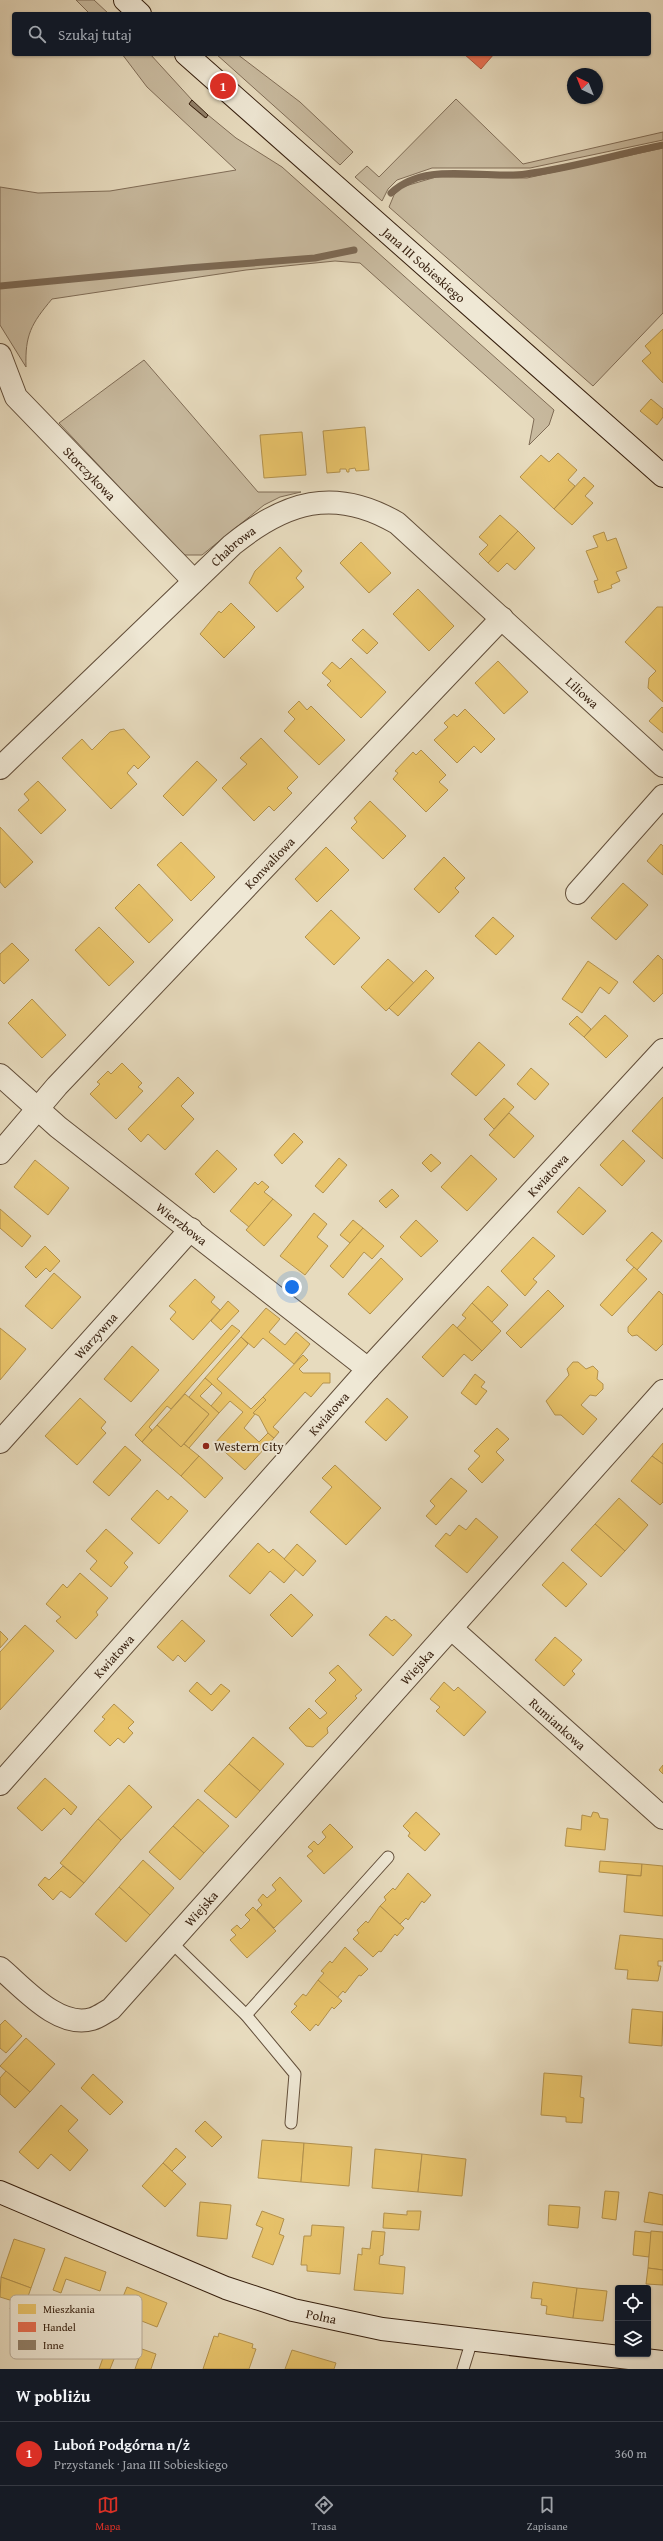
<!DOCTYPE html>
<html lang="pl">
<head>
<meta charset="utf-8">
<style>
	:root { --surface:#171b24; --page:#20242c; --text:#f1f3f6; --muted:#9ea1a6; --line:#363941; --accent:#d93025 }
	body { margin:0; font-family:"Gentium Book Plus",serif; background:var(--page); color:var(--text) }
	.controls { position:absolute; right:12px; bottom:12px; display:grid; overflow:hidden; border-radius:4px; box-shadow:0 1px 3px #0004 }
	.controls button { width:36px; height:36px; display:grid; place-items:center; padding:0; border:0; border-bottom:1px solid var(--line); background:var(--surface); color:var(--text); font:20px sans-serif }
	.compass { position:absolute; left:567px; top:68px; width:36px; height:36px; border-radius:50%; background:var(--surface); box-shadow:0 1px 3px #0004; rotate:317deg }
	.you { position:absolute; left:292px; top:1287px; width:14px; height:14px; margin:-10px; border:3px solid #fff; border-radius:50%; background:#1a73e8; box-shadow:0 0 0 6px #1a73e833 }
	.badge { display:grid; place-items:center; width:26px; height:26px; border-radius:50%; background:var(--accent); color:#fff; font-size:13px; font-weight:700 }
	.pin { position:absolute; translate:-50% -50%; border:2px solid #fff; box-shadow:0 1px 4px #0006 }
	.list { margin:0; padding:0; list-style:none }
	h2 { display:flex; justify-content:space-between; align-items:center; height:52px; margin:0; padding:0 16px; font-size:17px }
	h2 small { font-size:13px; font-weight:400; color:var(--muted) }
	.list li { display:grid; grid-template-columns:26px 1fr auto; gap:12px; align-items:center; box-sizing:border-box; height:64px; padding:0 16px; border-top:1px solid var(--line) }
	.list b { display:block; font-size:15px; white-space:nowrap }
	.list p { margin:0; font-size:13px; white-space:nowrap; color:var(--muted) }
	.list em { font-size:13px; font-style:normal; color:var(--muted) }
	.icon { flex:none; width:22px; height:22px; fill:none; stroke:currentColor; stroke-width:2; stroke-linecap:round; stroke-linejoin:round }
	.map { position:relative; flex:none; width:663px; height:2369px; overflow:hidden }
	.search { position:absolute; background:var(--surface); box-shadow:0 1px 3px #0004; left:12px; right:12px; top:12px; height:44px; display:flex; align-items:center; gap:10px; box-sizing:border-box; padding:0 14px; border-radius:4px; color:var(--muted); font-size:15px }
	.sheet { height:116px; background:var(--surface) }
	nav { display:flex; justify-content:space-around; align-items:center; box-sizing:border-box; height:56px; border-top:1px solid var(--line); background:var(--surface); font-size:11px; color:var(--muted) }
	nav a { display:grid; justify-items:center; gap:2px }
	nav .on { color:var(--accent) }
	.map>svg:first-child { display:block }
	.green { fill:#c9bba0; stroke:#806d57 }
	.homes { fill:#e9c46a; stroke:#b3924e }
	.shops { fill:#e76f51; stroke:#b2573d }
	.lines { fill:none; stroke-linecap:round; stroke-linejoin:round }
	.stream { stroke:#7c6954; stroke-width:7 }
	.building { fill:#92816a; stroke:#361f0e }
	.lane-casing { stroke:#624e3a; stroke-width:13 }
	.street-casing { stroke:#624e3a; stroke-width:24 }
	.secondary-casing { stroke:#361f0e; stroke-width:24 }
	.lane { stroke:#efe8d5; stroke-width:11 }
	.street { stroke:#efe8d5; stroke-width:22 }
	.secondary { stroke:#efe8d5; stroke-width:22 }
	.poi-dot { fill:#8f2418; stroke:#efe8d5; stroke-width:1.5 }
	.labels { text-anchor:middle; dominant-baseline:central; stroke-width:4; stroke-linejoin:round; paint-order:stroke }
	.street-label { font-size:13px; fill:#361f0e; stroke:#efe8d5 }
	.poi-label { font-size:13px; fill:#361f0e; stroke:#efe8d5; text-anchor:start }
	.key { fill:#efe8d5; stroke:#b8ac99; stroke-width:1 }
	.key-label { font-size:11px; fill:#361f0e }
</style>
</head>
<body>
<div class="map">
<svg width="663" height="2369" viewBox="0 0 663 2369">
	<rect width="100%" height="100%" fill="#e7dbbe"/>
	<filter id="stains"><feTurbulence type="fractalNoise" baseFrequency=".005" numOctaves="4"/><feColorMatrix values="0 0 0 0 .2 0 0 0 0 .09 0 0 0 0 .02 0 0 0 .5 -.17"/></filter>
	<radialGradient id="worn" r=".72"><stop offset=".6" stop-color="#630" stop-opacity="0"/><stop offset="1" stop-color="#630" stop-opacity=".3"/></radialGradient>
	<g class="green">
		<polygon points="76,0 94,0 109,14 90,14"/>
		<path d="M122 54H150L192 100 189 104 205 118 208 115 236 138 282 167 554 410 549 425 529 445 534 419 360 263 335 261 246 270 52 299C31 324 25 335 26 367L0 325V187L38 193 110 191 236 170 147 87Z"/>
		<polygon points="216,54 237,54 300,102 353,152 340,165"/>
		<polygon points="456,99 523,164 663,132 663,140 530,168 432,168 397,180 388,189 382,201 355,177 367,166 379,177"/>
		<polygon points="663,148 663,313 593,386 389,207 394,195 402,187 436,177 527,178"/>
		<polygon points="144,360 258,492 301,492 280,497 264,505 202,555 183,555 59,423"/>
	</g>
	<g class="homes">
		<polygon points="663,329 663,383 642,361 651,353 645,346"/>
		<polygon points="651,399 663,409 663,417 657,425 640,411"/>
		<polygon points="365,427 369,470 356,471 355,468 349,469 349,472 347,472 346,469 340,469 340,472 327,473 323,431"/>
		<polygon points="302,432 306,475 264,478 260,435"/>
		<polygon points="558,453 577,470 568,480 575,486 554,509 520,477 541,455 549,462"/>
		<polygon points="584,477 594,486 585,496 593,503 572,525 554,509"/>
		<polygon points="500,515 518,531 488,563 479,554 488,545 479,537"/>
		<polygon points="518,531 535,548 515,570 507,563 498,572 488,563"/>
		<polygon points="604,532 607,541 616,538 627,568 616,572 620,581 611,585 612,588 598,593 594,581 598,580 586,551 598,547 593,536"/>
		<polygon points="361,542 391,573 369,593 340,563"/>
		<polygon points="280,547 302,571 296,578 304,587 277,612 249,583 255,571"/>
		<polygon points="418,589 454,626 429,651 393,614"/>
		<polygon points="231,603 255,627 224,658 200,634 219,611 221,613"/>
		<polygon points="657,607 663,607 663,702 648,688 649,678 656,671 625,642"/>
		<polygon points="363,629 378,643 367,654 352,640"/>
		<polygon points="351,658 386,692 361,718 327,685 331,681 322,673 332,662 340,669"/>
		<polygon points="498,661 528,692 504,714 475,683"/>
		<polygon points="299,701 307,710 311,706 345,740 319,765 284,731 295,719 288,712"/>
		<polygon points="662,707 663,708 663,733 649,721"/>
		<polygon points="465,709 495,739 481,753 474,746 457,763 434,740 448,727 444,723 454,714 457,717"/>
		<polygon points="124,729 150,757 138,769 134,765 127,773 137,784 111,809 62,758 82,739 92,750 110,732"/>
		<polygon points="261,738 298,777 287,788 292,793 274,811 269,806 254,821 222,788 247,764 240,758"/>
		<polygon points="421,750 446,775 439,782 448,790 426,812 393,779 398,773 395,771 413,752 416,755"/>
		<polygon points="197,761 217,780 183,816 163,796"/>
		<polygon points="38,781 66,810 41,834 18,810 29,800 24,794"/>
		<polygon points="370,801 406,836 383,859 351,828 357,822 354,818"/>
		<polygon points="0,827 33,862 5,888 0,882"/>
		<polygon points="181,842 215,877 191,901 157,865"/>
		<polygon points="661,844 663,846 663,875 647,861"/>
		<polygon points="326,847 349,870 317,902 295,879"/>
		<polygon points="444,857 465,878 455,888 459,892 439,913 414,889"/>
		<polygon points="623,883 648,905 616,940 591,918"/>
		<polygon points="139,884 173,920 149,943 115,908"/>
		<polygon points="331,910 360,938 334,965 305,937"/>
		<polygon points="493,917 514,936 496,955 475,936"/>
		<polygon points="99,927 134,962 109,986 75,950"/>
		<polygon points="12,943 29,960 4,984 0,980 0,954"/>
		<polygon points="658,955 663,960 663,993 654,1002 633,982"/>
		<polygon points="388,959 414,983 386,1011 361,987"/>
		<polygon points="588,961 618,982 609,994 600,987 582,1013 562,999"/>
		<polygon points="426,970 434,978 398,1016 389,1008"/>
		<polygon points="32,999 66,1035 42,1058 8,1023"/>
		<polygon points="605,1015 628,1036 606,1058 584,1037"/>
		<polygon points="577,1016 591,1029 584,1037 569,1024"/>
		<polygon points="479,1042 505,1065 476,1096 451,1074"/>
		<polygon points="122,1063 142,1083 138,1087 143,1091 116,1119 90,1094 100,1084 97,1082 108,1071 111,1074"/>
		<polygon points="531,1068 549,1084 535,1100 517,1084"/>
		<polygon points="178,1077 194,1093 181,1106 194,1119 165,1150 148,1134 141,1142 128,1129"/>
		<polygon points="663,1097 663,1159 632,1131"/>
		<polygon points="504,1098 514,1107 494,1129 484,1119"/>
		<polygon points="509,1113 534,1136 514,1158 489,1135"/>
		<polygon points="294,1133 303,1142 282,1164 274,1155"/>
		<polygon points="623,1140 645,1161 622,1186 600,1165"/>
		<polygon points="217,1150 237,1169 214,1193 195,1174"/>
		<polygon points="431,1154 441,1163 431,1172 422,1163"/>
		<polygon points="471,1155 497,1179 467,1211 441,1187"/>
		<polygon points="339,1158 347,1165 323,1193 315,1186"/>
		<polygon points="35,1160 69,1188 48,1215 14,1187"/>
		<polygon points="262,1181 269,1187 264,1192 273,1199 249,1227 230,1211 255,1182 258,1185"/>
		<polygon points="579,1187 606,1211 583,1235 557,1212"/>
		<polygon points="392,1189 399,1196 386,1208 379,1201"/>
		<polygon points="273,1199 292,1215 264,1246 246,1230"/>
		<polygon points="0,1209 31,1236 22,1247 0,1228"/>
		<polygon points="314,1213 327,1224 317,1237 328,1246 305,1275 280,1256"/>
		<polygon points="353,1220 363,1228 350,1243 340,1235"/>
		<polygon points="416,1220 438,1241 421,1257 400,1237"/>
		<polygon points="363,1228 384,1246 372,1259 364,1252 343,1278 330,1266"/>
		<polygon points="652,1232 662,1241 637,1270 626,1260"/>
		<polygon points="533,1237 555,1256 533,1279 537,1282 525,1296 501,1271"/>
		<polygon points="45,1246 60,1261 50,1272 46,1268 36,1278 25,1267"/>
		<polygon points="381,1258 403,1279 370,1314 348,1294"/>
		<polygon points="634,1267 647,1279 612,1316 600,1305"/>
		<polygon points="54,1273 81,1297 52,1329 25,1306"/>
		<polygon points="195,1279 215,1297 211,1302 220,1310 193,1340 170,1319 176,1312 169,1306"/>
		<polygon points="488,1286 508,1305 492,1322 472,1303"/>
		<polygon points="548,1290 564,1306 521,1348 506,1333"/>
		<polygon points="659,1291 663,1295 663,1344 656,1351 637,1335 632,1336 628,1332 628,1327"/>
		<polygon points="228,1301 239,1311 221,1330 211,1321"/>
		<polygon points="472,1303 501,1331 482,1351 457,1328 466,1318 462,1315"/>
		<polygon points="266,1308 280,1319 269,1332 285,1345 296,1332 310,1344 294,1364 263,1338 254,1348 241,1337"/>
		<polygon points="453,1324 482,1351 472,1361 464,1354 443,1377 422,1357"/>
		<polygon points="232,1325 240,1331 171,1409 167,1406 149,1427 152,1430 142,1442 135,1435"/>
		<polygon points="0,1328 26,1349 0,1380"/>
		<polygon points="241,1337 248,1344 217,1379 251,1409 263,1397 266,1400 244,1428 259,1442 268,1433 274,1438 245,1470 215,1443 243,1412 230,1401 219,1413 211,1406 222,1393 205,1378"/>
		<polygon points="132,1346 159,1370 131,1402 104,1379"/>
		<polygon points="303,1355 308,1360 299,1369 303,1373 330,1373 330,1383 323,1383 311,1397 305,1392 273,1427 279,1432 274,1438 268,1433 259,1416 253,1413 266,1400 263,1397"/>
		<polygon points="573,1362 578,1362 586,1369 593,1366 598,1371 597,1379 603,1384 603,1389 596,1396 590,1395 581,1405 597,1419 583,1435 561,1415 555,1415 546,1401 569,1375 567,1369"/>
		<polygon points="475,1374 485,1382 481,1387 487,1391 476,1405 461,1393"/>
		<polygon points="205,1378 212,1384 200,1396 219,1413 189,1448 184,1444 209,1414 189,1397"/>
		<polygon points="185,1394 209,1414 181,1447 157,1425"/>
		<polygon points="80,1398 106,1422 101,1428 106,1433 77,1465 45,1436"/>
		<polygon points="387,1398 408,1417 386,1441 365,1422"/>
		<polygon points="157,1425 181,1447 184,1444 199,1456 181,1476 142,1442"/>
		<polygon points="497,1428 509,1439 496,1452 504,1460 482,1483 468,1469 480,1456 474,1451"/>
		<polygon points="663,1443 663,1464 652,1456"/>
		<polygon points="125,1446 141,1460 109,1496 93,1482"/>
		<polygon points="199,1456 223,1478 205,1498 181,1476"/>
		<polygon points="652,1456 663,1464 663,1502 660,1505 631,1481"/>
		<polygon points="335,1465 381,1508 346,1545 310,1512 332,1487 322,1478"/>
		<polygon points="451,1478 467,1491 436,1525 426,1516 435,1506 430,1501"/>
		<polygon points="157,1490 168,1500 171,1496 188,1511 159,1544 131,1519"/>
		<polygon points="619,1498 648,1525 625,1551 595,1524"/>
		<polygon points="476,1518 498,1537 467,1573 435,1546 446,1533 450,1536 459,1525 466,1530"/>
		<polygon points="595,1524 625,1551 601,1577 571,1550"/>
		<polygon points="106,1529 133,1553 124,1563 128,1567 111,1587 90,1569 97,1561 86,1551"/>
		<polygon points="258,1543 269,1553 273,1549 296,1569 284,1583 270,1571 250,1594 229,1576"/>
		<polygon points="297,1544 316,1561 303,1576 284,1559"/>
		<polygon points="563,1562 587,1584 566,1607 542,1585"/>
		<polygon points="80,1573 108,1598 96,1612 98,1615 76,1639 56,1621 61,1617 46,1604 63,1584 67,1588"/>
		<polygon points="291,1594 313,1615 292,1637 270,1615"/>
		<polygon points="386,1616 392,1621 394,1619 412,1635 393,1656 369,1635"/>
		<polygon points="182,1620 205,1641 185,1662 178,1655 173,1661 157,1647"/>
		<polygon points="25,1625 54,1651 0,1710 0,1652"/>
		<polygon points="0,1631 8,1639 0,1648"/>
		<polygon points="555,1637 582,1660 572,1671 575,1674 564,1686 535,1660"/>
		<polygon points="338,1665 362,1690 355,1696 357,1698 327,1728 328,1733 313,1747 306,1746 289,1728 309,1708 320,1719 327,1713 315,1701 336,1680 329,1673"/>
		<polygon points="197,1682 211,1695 221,1684 230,1691 212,1711 189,1691"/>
		<polygon points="444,1682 454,1691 458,1687 486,1712 464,1736 436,1711 440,1707 430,1699"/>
		<polygon points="114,1704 134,1722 128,1728 133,1733 124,1743 118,1738 110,1746 94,1731 105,1719 102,1717"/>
		<polygon points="253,1737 284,1764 260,1791 229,1764"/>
		<polygon points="229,1764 260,1791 236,1818 204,1791"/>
		<polygon points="663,1765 663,1774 659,1770"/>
		<polygon points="45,1778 77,1807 71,1815 64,1808 42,1831 17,1808"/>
		<polygon points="129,1785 152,1807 121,1840 98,1819"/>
		<polygon points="198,1799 229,1826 204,1853 173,1826"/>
		<polygon points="416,1812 440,1834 425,1851 408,1836 410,1833 403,1826"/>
		<polygon points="593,1812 598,1813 600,1818 608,1819 605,1850 565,1846 567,1828 581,1830 582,1815 591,1817"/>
		<polygon points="98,1819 121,1840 84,1883 60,1863"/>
		<polygon points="330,1824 353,1847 324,1874 307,1856 313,1851 308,1847 314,1841 318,1845 326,1837 322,1832"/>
		<polygon points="173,1826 204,1853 180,1880 149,1852"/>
		<polygon points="143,1860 174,1888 150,1915 119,1887"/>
		<polygon points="600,1861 642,1864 641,1876 599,1872"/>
		<polygon points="642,1864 663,1866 663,1916 624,1912 627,1875 641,1876"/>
		<polygon points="63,1866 84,1883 70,1898 61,1891 53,1900 38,1885 45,1877 49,1880"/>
		<polygon points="408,1873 431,1895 424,1903 422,1901 408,1920 406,1918 400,1924 380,1906 386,1900 384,1897 393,1888 395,1890"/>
		<polygon points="280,1877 302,1901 274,1928 257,1910 262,1905 258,1900 263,1894 267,1898 276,1890 272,1885"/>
		<polygon points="119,1887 150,1915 126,1942 95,1914"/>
		<polygon points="380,1906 404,1928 397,1936 395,1934 381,1952 379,1951 373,1957 353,1939 359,1933 357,1930 366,1921 368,1923"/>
		<polygon points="253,1907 276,1931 247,1958 230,1940 236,1935 231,1930 237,1925 241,1929 250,1920 245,1915"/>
		<polygon points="620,1935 663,1939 663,1961 658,1961 658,1966 661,1966 658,1981 627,1979 628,1970 615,1969"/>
		<polygon points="345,1947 368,1969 361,1976 359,1975 345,1993 343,1991 337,1998 318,1980 324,1973 321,1971 330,1961 332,1963"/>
		<polygon points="318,1980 342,2001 334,2009 332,2007 318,2026 316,2024 310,2031 291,2012 297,2006 294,2004 303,1994 306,1996"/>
		<polygon points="632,2009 663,2012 662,2046 629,2043"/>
		<polygon points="5,2020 22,2036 6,2053 0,2048 0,2025"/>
		<polygon points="26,2038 55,2064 30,2092 0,2066"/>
		<polygon points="6,2071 30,2092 15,2108 0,2094 0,2078"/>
		<polygon points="544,2073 582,2076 580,2097 584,2098 582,2123 566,2122 566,2117 541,2115"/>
		<polygon points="93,2074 123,2102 110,2115 81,2088"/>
		<polygon points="61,2105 78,2120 68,2131 88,2150 70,2171 51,2154 38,2169 19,2152"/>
		<polygon points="205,2121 222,2137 212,2147 195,2131"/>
		<polygon points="262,2140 304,2143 301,2182 258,2178"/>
		<polygon points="304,2143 352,2147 349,2186 301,2182"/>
		<polygon points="176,2148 186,2157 172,2171 163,2163"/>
		<polygon points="375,2149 422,2154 418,2192 372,2188"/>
		<polygon points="422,2154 466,2159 462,2196 418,2192"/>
		<polygon points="163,2163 186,2184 165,2207 142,2186"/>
		<polygon points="605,2191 619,2192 616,2220 602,2218"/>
		<polygon points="649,2192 663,2195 663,2225 644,2222"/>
		<polygon points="200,2202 231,2205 227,2239 197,2236"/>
		<polygon points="549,2205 580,2207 578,2228 548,2225"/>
		<polygon points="262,2211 284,2219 279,2234 284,2236 273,2265 252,2257 263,2228 256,2225"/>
		<polygon points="407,2211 421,2211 419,2230 383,2228 384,2213 407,2215"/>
		<polygon points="312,2225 344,2227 340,2274 307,2271 307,2265 301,2265 304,2236 311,2236"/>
		<polygon points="372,2231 385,2232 383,2255 380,2256 379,2264 405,2267 403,2294 354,2290 358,2254 362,2255 362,2248 370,2249"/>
		<polygon points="635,2231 652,2233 649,2257 633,2255"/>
		<polygon points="651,2231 663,2232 663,2270 648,2268"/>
		<polygon points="14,2239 45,2249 31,2288 1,2277"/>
		<polygon points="65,2257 106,2272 100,2291 66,2279 61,2293 53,2290"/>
		<polygon points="648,2268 663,2270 663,2285 646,2284"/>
		<polygon points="1,2277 31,2288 22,2313 10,2309 13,2301 0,2297"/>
		<polygon points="533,2282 577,2288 573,2318 546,2314 547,2306 541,2305 542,2299 531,2298"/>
		<polygon points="127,2287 167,2303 157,2327 134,2318 126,2338 109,2331"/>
		<polygon points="577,2288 607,2291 603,2321 573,2318"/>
		<polygon points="219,2333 253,2344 252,2348 256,2349 249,2369 203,2369 214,2336 218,2337"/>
		<polygon points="142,2349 156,2354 151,2369 135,2369"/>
		<polygon points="292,2350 336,2363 334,2369 285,2369"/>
		<polygon points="104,2355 114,2359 110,2369 99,2369"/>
	</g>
	<polygon class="shops" points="464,54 494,54 481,69"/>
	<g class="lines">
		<g class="stream">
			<path d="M391 193C426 160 482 180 526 174 572 168 618 154 663 145"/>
			<polyline points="0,286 188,268 315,258 354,250"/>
		</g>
	</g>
	<polygon class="building" points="192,100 208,115 206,118 189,104"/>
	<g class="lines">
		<defs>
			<g id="lane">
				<polyline points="171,1942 246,2015 295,2074 291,2123"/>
				<polyline points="246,2015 388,1857"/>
				<polyline points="463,2369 472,2340"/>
			</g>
			<g id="street">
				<path id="s1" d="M0 355 16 397 194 581"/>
				<path id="s2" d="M0 768 232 545C285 502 334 486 397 523L663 766"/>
				<polyline points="577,893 663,796"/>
				<path id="s3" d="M0 1075 58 1127 368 1369"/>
				<path id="s4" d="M0 1153 57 1086 502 618"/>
				<path id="s5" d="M0 1442 191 1229"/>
				<path id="s6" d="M452 1629 663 1818"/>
				<path id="s7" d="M0 1784 368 1369 663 1050"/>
				<path id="s8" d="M0 1968C23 1987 58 2029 92 2019 99 2017 105 2012 111 2009L663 1391"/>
			</g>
			<g id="secondary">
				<polyline points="125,0 140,14"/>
				<path id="s9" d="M186 54 663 476"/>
				<path id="s10" d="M0 2192 226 2288 293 2310 382 2329 663 2362"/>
			</g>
		</defs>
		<use href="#lane" class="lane-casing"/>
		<use href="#street" class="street-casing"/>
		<use href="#secondary" class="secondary-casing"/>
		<use href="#lane" class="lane"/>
		<use href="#street" class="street"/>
		<use href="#secondary" class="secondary"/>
	</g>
	<circle class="poi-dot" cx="206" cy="1446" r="4"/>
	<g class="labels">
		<g class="street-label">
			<text stroke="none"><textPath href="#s9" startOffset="318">Jana III Sobieskiego</textPath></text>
			<text stroke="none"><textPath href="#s1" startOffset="151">Storczykowa</textPath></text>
			<text stroke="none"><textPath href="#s2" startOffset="322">Chabrowa</textPath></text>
			<text stroke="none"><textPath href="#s2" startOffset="753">Liliowa</textPath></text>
			<text stroke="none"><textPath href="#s4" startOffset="396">Konwaliowa</textPath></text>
			<text stroke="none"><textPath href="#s7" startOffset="819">Kwiatowa</textPath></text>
			<text stroke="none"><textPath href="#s3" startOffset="235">Wierzbowa</textPath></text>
			<text stroke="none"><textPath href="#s5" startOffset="143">Warzywna</textPath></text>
			<text stroke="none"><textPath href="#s7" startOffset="495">Kwiatowa</textPath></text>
			<text stroke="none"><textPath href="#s7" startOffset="171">Kwiatowa</textPath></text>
			<text stroke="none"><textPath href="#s8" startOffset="590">Wiejska</textPath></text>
			<text stroke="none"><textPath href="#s6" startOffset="142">Rumiankowa</textPath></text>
			<text stroke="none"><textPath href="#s8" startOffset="266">Wiejska</textPath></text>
			<text stroke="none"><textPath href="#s10" startOffset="345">Polna</textPath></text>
		</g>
		<g class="poi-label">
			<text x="214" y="1446">Western City</text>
		</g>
	</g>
	<rect x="10" y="2295" width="132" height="64" rx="6" class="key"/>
	<rect x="18" y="2304" width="18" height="10" fill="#e9c46a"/>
	<rect x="18" y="2322" width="18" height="10" fill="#e76f51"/>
	<rect x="18" y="2340" width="18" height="10" fill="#92816a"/>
	<g class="key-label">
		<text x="43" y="2313">Mieszkania</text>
		<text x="43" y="2331">Handel</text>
		<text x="43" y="2349">Inne</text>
	</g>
	<rect width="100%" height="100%" filter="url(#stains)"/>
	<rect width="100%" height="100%" fill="url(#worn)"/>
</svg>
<div class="controls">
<button><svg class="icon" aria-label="locate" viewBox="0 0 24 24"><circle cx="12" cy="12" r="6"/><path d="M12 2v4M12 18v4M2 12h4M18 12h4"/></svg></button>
<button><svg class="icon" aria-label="layers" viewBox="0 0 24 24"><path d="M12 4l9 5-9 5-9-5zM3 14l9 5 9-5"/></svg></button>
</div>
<svg class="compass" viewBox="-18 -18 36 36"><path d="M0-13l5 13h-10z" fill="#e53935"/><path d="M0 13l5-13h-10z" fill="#9ea1a6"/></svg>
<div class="you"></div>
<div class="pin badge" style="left:223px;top:86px">1</div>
<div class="search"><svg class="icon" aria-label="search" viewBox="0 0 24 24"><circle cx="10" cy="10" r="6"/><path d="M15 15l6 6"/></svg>Szukaj tutaj</div>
</div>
<section class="sheet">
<h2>W pobliżu<small></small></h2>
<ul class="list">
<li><span class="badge">1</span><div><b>Luboń Podgórna n/ż</b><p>Przystanek · Jana III Sobieskiego</p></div><em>360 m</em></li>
</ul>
</section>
<nav>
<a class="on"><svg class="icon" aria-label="map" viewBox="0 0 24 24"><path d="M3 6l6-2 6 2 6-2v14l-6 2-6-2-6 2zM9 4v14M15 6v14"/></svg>Mapa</a>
<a><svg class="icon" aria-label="directions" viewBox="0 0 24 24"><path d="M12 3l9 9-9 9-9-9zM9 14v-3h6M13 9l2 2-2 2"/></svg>Trasa</a>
<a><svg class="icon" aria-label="saved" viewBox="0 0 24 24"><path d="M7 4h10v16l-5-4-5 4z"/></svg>Zapisane</a>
</nav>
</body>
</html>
